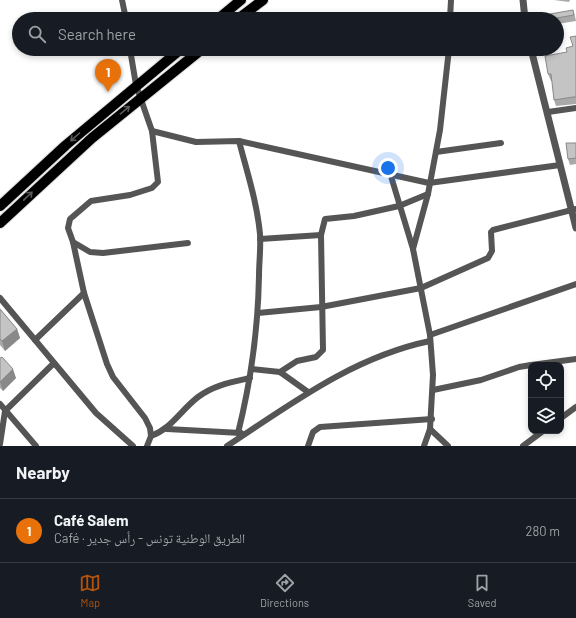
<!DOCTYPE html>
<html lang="en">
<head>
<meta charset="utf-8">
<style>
	:root { --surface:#171b24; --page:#242831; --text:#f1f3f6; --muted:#9ea1a6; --line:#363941; --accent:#b45309 }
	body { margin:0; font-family:Barlow,"Noto Naskh Arabic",sans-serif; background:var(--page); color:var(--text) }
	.controls { position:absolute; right:12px; bottom:12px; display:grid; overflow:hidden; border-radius:8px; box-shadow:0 2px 6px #0003 }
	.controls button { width:36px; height:36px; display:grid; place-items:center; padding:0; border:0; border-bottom:1px solid var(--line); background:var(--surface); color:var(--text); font:20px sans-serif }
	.you { position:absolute; left:388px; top:168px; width:14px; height:14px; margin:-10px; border:3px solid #fff; border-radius:50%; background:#1a73e8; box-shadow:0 0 0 6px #1a73e833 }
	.badge { display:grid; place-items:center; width:26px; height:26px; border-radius:50%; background:var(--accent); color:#fff; font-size:13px; font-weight:700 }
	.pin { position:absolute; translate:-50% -33px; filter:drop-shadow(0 1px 2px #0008) }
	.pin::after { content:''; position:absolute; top:21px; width:14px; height:12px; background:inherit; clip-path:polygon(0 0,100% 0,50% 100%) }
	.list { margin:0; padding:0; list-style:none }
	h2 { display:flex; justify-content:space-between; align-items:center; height:52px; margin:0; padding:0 16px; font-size:17px }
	h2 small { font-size:13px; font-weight:400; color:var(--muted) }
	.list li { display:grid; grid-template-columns:26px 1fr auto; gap:12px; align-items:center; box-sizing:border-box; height:64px; padding:0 16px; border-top:1px solid var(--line) }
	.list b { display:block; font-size:15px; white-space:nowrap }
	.list p { margin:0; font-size:13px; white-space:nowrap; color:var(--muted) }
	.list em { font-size:13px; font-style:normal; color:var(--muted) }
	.icon { flex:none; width:22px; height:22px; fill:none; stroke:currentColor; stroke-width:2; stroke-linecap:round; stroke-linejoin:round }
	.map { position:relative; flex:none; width:576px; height:446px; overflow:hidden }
	.search { position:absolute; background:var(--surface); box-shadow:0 2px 6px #0003; left:12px; right:12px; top:12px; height:44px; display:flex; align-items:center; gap:10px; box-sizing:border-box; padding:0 14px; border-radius:22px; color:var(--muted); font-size:15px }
	.sheet { height:116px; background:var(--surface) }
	nav { display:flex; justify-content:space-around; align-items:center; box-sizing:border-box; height:56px; border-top:1px solid var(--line); background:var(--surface); font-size:11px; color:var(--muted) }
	nav a { display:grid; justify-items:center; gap:2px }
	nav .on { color:var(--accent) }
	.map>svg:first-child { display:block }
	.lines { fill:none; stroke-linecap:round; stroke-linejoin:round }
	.trunk-casing { stroke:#dbdbdb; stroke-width:12 }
	.minor { stroke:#555; stroke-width:6 }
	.tertiary { stroke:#555; stroke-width:7 }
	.trunk { stroke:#000; stroke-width:10 }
	.wall { fill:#a9a9a9 }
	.shaded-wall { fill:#898989 }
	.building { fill:#c4c4c4; stroke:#898989 }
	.oneway { stroke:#595959 }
</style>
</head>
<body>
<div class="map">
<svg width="576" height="446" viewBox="0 0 576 446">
	<rect width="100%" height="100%" fill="#fff"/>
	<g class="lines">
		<defs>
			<g id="trunk">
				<polyline points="218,19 241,0"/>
				<polyline points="238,19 263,0"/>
				<polyline points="0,206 66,145 181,49"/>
				<polyline points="0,223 92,138 202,49"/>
			</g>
		</defs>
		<use href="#trunk" class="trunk-casing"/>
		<g class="minor">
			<polyline points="122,0 126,19"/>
			<polyline points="450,19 451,0"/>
			<polyline points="130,49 136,85 152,131 158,182 152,188 130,195 91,201 70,219 68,228 73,242 90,252 103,253 188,243"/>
			<polyline points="548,112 576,108"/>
			<polyline points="152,131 196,142 239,141 429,183 560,165"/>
			<polyline points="436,152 501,143"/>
			<polyline points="390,173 413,249"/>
			<polyline points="260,239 321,235"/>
			<polyline points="73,242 84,293 107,364 113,377 145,418 150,428 151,436 147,446"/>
			<polyline points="0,298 96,413 133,446"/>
			<polyline points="258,313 321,307 421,288 488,258 492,251 491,232 493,230 576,209"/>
			<polyline points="430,335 576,284"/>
			<polyline points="35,340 84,293"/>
			<polyline points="531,365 576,359"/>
			<polyline points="252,369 280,372 308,392"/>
			<polyline points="280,372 297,361 316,357 323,350 321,235 325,219 354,216 399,206 428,194"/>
			<polyline points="433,390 481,380 519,367 531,365"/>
			<polyline points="0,404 36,446"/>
			<polyline points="561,418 576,407"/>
			<polyline points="167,429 241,433"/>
			<polyline points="430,429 448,446"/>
			<path d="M238 433C251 381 258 330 259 276 259 262 261 248 260 234 257 202 247 172 239 141"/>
			<path d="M151 436C171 429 181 410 198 397 214 385 232 382 250 378"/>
			<polyline points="0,444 5,411 54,363"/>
			<path d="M227 446C291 404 353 357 430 341"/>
			<polyline points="308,446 313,432 320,427 432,419"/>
			<polyline points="424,446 430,429 433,375 430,335 413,249 428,194 440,130 449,49"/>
			<polyline points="523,446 543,431"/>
		</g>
		<g class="tertiary">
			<polyline points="523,0 525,19"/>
			<polyline points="531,49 576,228"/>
		</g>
		<use href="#trunk" class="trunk"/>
	</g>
	<g class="wall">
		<polygon points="554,0 570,0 569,2"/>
		<polygon points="573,10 575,16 576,21 557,24 557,19 551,19"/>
		<polygon points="576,36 576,104 556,106 554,100 552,81 551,81 548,74 573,46"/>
		<polygon points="576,143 576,164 570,165 568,159"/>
		<polygon points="0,309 17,329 20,338 5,351 0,345"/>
		<polygon points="0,358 16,378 3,391 0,388"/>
	</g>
	<g class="shaded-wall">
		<polygon points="17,329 20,338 5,351 2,341"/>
		<polygon points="13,369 16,378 3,391 0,382"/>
	</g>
	<g class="building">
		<polygon points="573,10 574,15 551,19 550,14"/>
		<polygon points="576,36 576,97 573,97 554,100 551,74 548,74 545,56 567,52 566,48 573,46 570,37"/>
		<polygon points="566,143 576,143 576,158 568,159"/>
		<polygon points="0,309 17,329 2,341 0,339"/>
		<polygon points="2,357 13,369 0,382 0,358"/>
	</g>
	<defs><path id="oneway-shaft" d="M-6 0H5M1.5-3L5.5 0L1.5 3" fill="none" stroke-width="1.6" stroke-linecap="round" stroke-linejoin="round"/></defs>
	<g class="oneway">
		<use href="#oneway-shaft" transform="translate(125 110) rotate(-40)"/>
		<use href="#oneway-shaft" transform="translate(75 137) rotate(139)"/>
		<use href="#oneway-shaft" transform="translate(28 196) rotate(-44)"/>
	</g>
</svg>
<div class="controls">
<button><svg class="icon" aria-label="locate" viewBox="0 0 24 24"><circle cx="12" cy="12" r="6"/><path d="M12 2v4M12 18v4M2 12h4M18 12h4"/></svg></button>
<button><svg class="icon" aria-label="layers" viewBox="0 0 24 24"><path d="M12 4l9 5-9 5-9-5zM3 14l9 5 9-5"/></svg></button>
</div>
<div class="you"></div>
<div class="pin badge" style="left:108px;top:92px;background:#e8710a">1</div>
<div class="search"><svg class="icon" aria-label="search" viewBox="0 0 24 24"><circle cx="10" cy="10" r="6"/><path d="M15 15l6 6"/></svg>Search here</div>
</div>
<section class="sheet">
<h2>Nearby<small></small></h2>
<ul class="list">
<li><span class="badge" style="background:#e8710a">1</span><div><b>Café Salem</b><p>Café · الطريق الوطنية تونس - رأس جدير</p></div><em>280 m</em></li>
</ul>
</section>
<nav>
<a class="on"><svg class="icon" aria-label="map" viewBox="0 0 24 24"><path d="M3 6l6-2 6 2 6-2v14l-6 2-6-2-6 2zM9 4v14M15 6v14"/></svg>Map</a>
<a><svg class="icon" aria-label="directions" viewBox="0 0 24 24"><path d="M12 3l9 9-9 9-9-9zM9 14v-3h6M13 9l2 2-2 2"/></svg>Directions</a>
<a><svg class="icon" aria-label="saved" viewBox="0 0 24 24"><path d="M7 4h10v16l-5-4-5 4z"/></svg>Saved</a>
</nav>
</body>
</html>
